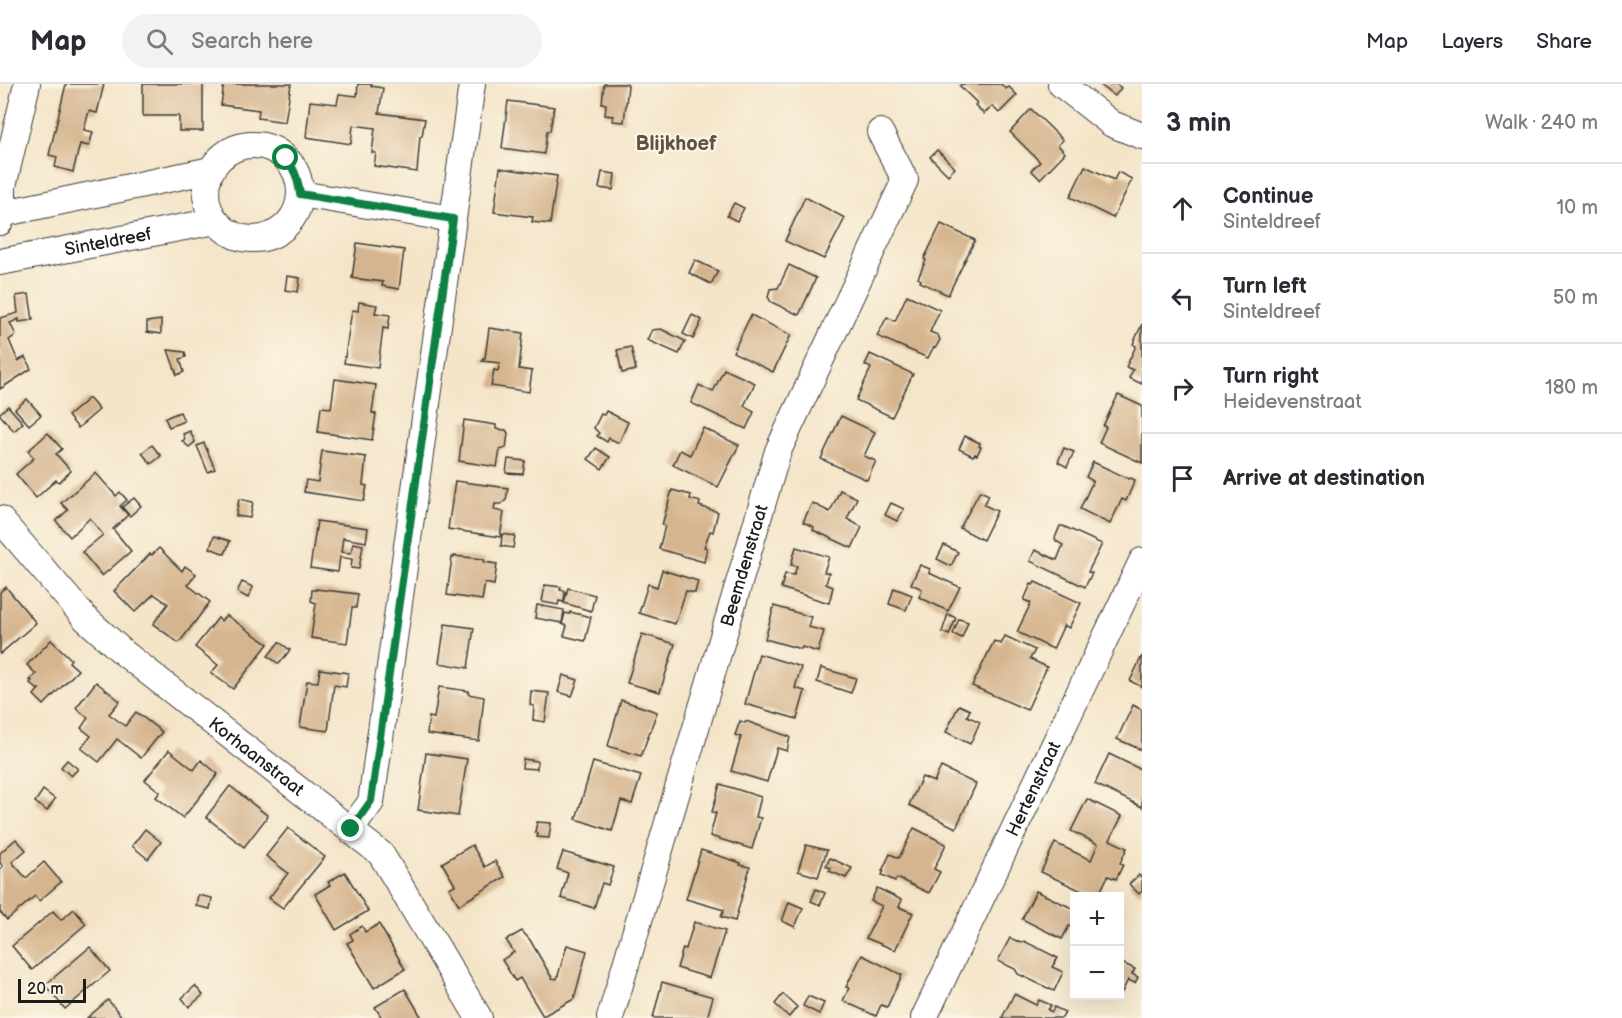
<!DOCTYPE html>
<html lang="en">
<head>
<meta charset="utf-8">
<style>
	:root { --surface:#fff; --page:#f2f2f3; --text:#2b2b33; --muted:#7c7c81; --line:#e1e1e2 }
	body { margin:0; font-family:"Balsamiq Sans",sans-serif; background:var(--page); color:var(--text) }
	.controls { position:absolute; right:18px; bottom:18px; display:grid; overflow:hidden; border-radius:0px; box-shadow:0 6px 24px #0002 }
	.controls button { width:54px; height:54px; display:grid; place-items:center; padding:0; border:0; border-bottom:2px solid var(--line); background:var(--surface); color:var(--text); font:30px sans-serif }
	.scale { position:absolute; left:18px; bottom:15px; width:68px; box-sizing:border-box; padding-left:6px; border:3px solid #1c1c1c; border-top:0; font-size:16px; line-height:21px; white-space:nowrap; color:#1c1c1c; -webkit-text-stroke:4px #fcf5e5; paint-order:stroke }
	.stop { position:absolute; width:18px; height:18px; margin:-14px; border:4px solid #0b8043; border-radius:50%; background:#fff }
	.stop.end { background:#0b8043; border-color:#fff; box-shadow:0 2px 6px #0008 }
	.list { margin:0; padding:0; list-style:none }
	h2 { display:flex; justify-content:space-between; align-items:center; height:78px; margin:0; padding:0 24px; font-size:26px }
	h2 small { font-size:20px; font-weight:400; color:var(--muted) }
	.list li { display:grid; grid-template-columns:39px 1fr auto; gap:18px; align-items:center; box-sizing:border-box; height:90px; padding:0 24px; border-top:2px solid var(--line) }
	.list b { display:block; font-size:22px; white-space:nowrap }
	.list p { margin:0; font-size:20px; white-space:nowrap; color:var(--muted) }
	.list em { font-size:20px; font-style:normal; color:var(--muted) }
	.icon { flex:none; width:33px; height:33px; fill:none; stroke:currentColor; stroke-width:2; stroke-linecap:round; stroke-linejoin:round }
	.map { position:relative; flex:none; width:1142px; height:934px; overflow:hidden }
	header { display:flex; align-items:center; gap:36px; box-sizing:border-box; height:84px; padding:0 30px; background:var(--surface); border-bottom:2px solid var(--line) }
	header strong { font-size:28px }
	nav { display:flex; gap:33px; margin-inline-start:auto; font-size:21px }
	.search { width:420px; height:54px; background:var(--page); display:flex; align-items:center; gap:15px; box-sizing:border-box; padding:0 21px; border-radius:33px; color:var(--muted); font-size:22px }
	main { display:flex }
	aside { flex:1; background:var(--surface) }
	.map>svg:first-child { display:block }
	.building { fill:#d5b58f }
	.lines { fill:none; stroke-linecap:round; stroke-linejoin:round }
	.minor-casing { stroke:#3c3a36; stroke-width:28 }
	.minor { stroke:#fff; stroke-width:26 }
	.route { stroke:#0b8043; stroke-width:8 }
	.labels { text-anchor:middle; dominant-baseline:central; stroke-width:4.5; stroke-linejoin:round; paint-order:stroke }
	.street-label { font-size:18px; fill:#1c1c1c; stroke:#fcf5e5 }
	.neighbourhood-label { font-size:20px; font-weight:bold; fill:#5d5244; stroke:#fcf5e5 }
</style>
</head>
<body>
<header>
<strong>Map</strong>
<div class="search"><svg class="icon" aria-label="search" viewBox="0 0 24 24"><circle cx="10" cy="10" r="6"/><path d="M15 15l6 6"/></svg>Search here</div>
<nav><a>Map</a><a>Layers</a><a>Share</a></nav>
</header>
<main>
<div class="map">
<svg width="1142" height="934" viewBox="0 0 1142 934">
	<rect width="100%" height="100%" fill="#fcf5e5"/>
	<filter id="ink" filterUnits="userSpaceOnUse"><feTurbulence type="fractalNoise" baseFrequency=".0167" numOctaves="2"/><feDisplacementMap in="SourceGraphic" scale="12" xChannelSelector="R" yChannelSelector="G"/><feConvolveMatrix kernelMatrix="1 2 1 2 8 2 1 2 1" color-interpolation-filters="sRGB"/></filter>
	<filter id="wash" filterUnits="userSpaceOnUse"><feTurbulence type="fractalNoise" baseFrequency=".008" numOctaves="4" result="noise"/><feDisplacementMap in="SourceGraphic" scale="24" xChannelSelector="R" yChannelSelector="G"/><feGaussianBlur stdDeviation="1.35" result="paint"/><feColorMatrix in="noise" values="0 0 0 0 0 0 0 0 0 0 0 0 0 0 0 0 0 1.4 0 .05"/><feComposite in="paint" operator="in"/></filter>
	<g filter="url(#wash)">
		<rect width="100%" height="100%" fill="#f4e5c9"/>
		<g id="blocks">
			<g class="building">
				<polygon points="66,0 104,0 97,29 89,27 84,46 93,48 89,62 80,60 73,88 55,83 57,73 49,71"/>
				<polygon points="143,0 203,0 203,47 179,47 179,32 143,32"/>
				<polygon points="224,0 291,0 285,38 258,34 259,26 221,21"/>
				<polygon points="358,0 371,0 371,2 383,4 379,29 425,35 422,52 420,52 417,88 374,82 376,69 372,69 375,44 353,41 351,60 306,53 310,17 337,20 339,10 357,12"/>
				<polygon points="604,0 627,0 628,2 624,38 612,37 613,32 605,31 606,20 602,19"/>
				<polygon points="961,0 1001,0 1006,5 1009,3 1017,11 999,29 992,22 984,30 975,21 977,19 960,2"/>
				<polygon points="1099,0 1116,0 1121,4 1115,12"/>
				<polygon points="508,17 554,23 550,47 547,47 544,70 502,64"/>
				<polygon points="1031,25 1063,56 1058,61 1065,69 1040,95 1031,86 1040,78 1010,48"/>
				<polygon points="937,66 955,84 948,91 930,73"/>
				<polygon points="1085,82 1114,96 1118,88 1132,95 1113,134 1070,113"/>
				<polygon points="500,84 557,92 550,140 532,138 533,133 494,128"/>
				<polygon points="602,88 615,90 613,106 599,104"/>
				<polygon points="805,113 845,134 824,175 785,157"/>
				<polygon points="734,119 744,124 737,137 727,132"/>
				<polygon points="941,140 975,156 948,211 920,198 921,196 918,194 926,176 924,175"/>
				<polygon points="357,159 404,166 399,205 382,202 383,198 352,194"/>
				<polygon points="695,176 718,187 711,200 689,189"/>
				<polygon points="789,181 816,194 799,231 771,218 768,213 770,205 778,204"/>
				<polygon points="287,192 300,194 298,208 285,206"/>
				<polygon points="29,210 33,236 19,238 19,235 10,239 16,251 9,256 18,277 25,273 31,285 0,305 0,234 18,229 16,212"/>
				<polygon points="907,211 940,226 930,248 938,251 940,256 936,263 933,264 928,274 877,252 887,233 895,237"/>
				<polygon points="359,218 377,221 375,229 390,231 388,245 383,244 378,284 344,279 352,226 358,227"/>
				<polygon points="692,231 702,236 693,255 683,250"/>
				<polygon points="751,231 791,251 773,288 733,268"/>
				<polygon points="161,236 161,250 147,248 147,238"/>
				<polygon points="1142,240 1142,300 1129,294 1133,286 1126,283 1136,262 1133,260"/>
				<polygon points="489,244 523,249 519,285 532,287 529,308 491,302 494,286 498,287 500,279 482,277 483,274 485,274"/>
				<polygon points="661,245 685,257 679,270 647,256 652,246"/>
				<polygon points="631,263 636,286 622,289 617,266"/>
				<polygon points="168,266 185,268 186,273 180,275 184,288 177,291"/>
				<polygon points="870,270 913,290 892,333 856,316 871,284 865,281"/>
				<polygon points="724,285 755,299 744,322 754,328 746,345 691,319 699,301 713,308"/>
				<polygon points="335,295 376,301 372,329 376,330 372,356 318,348 321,323 331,324"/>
				<polygon points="1118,311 1142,322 1142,379 1099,359 1106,343 1103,342"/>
				<polygon points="89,314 99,326 78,344 68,332"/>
				<polygon points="27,315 41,331 29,341 15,325"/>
				<polygon points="8,322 23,339 14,347 0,331 0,329"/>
				<polygon points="606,327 628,338 619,359 609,354 607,358 597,352 599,349 594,344 601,330 604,331"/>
				<polygon points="180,328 184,337 169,343 165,334"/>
				<polygon points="841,332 875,348 864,372 876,377 867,396 821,375"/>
				<polygon points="464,336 496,341 496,345 506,346 508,349 506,364 500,366 497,383 459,377"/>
				<polygon points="703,344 739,361 718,403 673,381 680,366 690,371"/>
				<polygon points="190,347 195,358 189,363 182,357 185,355 183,350"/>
				<polygon points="48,349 62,365 56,370 71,387 59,398 56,396 36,414 16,390 34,374 28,367"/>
				<polygon points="965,352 980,359 979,362 981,363 977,371 975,370 973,372 959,365"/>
				<polygon points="204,359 215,385 208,388 197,362"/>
				<polygon points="152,361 161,372 151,380 142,369"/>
				<polygon points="596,364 610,373 602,385 588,375"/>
				<polygon points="1064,364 1074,368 1067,383 1058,378"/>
				<polygon points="322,367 366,373 363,401 367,402 364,417 304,408 306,396 318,398"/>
				<polygon points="508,375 525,377 523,390 506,389"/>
				<polygon points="1093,378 1129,395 1131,394 1135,396 1126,417 1122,415 1110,440 1080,425 1093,397 1086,393"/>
				<polygon points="96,389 116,412 120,408 127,416 120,422 128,431 113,445 131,467 102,492 82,468 103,451 90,434 70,453 56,437 68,426 61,419"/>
				<polygon points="455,397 508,404 506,416 501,420 495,420 494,426 504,428 500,453 448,445"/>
				<polygon points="672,406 691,411 690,415 700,418 699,422 718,428 713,448 710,447 704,463 707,464 704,478 659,465 665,442 662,441"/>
				<polygon points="840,406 857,414 847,435 862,443 852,464 813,446 814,443 803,438 812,419 830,428"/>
				<polygon points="980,407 989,411 984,421 997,427 983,456 960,444"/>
				<polygon points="134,414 141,422 130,432 122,423"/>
				<polygon points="239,415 253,418 250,434 236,432"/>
				<polygon points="891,419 904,425 897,437 885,431"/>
				<polygon points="317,437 368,444 366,458 343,454 341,468 351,469 353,459 363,461 359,485 351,484 352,475 340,473 338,488 310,484"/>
				<polygon points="1060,442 1063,442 1102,460 1088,488 1092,489 1085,503 1030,477 1035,466 1057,476 1063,461 1056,457 1055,454"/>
				<polygon points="502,450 515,452 513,464 501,462"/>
				<polygon points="214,452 230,457 225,470 210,464"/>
				<polygon points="944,461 958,468 951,482 937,475"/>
				<polygon points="796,463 829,473 824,488 829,489 826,500 833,503 829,519 781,504 785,490 794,491 797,482 791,481"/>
				<polygon points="159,464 182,487 185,482 196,490 188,501 210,518 179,559 153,540 168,520 154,510 135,528 114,507 150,470 152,471"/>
				<polygon points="454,472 484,475 484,478 497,480 494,501 485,499 482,516 447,511 452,473 454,474"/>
				<polygon points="920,481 930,485 929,489 960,503 948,527 919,513 922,505 911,500"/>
				<polygon points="662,486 698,497 695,509 686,507 675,540 639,529 648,500 657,503"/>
				<polygon points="242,498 253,503 248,514 237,508"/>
				<polygon points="1035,498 1081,519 1069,544 1064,541 1053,565 1017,548 1031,519 1024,516 1031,500 1033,501"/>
				<polygon points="545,501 561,503 560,506 565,507 564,518 559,517 558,521 542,518"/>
				<polygon points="6,503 36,539 0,570 0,508"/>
				<polygon points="568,504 595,511 591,527 564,519"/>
				<polygon points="894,504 912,511 906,526 889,520"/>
				<polygon points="316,505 358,510 356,524 352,524 347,559 311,554 316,519 311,517 312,506 316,506"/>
				<polygon points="537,521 564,526 562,539 535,534"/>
				<polygon points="774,522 811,533 808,543 824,547 818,568 802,563 801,565 765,555"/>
				<polygon points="570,528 591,533 585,557 564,552 567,542 562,540 565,529 570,530"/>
				<polygon points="948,530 956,534 949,551 942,548"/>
				<polygon points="226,531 268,560 233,605 211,589 218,581 195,563 218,534 221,537"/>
				<polygon points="959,535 968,538 962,554 953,550"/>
				<polygon points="445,540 474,544 468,584 439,579"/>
				<polygon points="642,550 675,560 660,608 627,599"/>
				<polygon points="1005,552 1035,566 1030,575 1047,583 1027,626 972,602 994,557 1001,560"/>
				<polygon points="51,556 71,575 69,578 78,586 44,621 34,611 39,605 37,605 30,599 32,597 30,596 36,590 27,581"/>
				<polygon points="279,558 290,566 279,580 268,572"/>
				<polygon points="759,570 801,583 795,604 805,607 797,635 745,620"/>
				<polygon points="1142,572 1142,603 1130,597"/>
				<polygon points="821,584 856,594 851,609 817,598"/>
				<polygon points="320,585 348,589 346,603 334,601 328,647 300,643 307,597 318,598"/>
				<polygon points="563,591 578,596 572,612 558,608"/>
				<polygon points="96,598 120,617 109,630 125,642 136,628 162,648 141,674 117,655 99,678 81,664 91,652 81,644 88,634 76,624"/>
				<polygon points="439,603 469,607 468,610 484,613 479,657 427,650 429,633 434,634"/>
				<polygon points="531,607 549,609 545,638 533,636 534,622 530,621"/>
				<polygon points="621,616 657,628 641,672 608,662"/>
				<polygon points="959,621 970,626 967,632 980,638 970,660 946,648"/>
				<polygon points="1133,621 1142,626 1142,666 1117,655"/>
				<polygon points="740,637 745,639 746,637 790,653 787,667 777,664 767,698 731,687 741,653 735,651"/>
				<polygon points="169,666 194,686 201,676 218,690 183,734 156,713 160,708 145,696"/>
				<polygon points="426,669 467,675 458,732 418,726"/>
				<polygon points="1109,670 1142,686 1142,723 1095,700"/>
				<polygon points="523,675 537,677 537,685 522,684"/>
				<polygon points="67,676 78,685 71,692 61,683"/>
				<polygon points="593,678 641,692 632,720 621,717 612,747 576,735"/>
				<polygon points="941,683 976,700 956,744 909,721 922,693 934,698"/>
				<polygon points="720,700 761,713 756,733 761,734 752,765 710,752 716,729 712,728"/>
				<polygon points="230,702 268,732 244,763 206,733"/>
				<polygon points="43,706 55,715 47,727 35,718"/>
				<polygon points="1087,715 1122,732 1110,756 1127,764 1120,779 1123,781 1116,795 1108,792 1098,812 1084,808 1041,788 1055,759 1091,776 1098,760 1071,747"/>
				<polygon points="537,738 551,739 549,754 537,753 538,749 535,748"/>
				<polygon points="288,744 325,773 283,824 269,814 288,789 266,772"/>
				<polygon points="914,744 946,760 934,785 940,788 929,809 897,794 895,797 882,791 884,787 882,787 890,770 899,774"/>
				<polygon points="145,745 161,758 148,775 132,762"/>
				<polygon points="16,755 26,766 12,778 26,794 44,778 61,798 39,817 35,812 7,836 0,828 0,785 3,782 0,779 0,769"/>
				<polygon points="472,761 485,783 495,777 505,793 459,821 449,804 455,801 442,779"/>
				<polygon points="806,761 827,766 818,793 798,787"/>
				<polygon points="701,766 741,779 740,781 750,783 735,837 721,833 724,826 686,815"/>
				<polygon points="563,768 614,783 608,801 602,799 594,824 561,814 568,789 557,785"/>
				<polygon points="830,774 852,784 846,794 829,787 831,784 826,782"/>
				<polygon points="345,788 368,827 336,846 315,810 330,801 328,798"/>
				<polygon points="1139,791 1142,794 1142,807 1139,810 1129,800"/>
				<polygon points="877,804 902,816 899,823 913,829 895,866 866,854 882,822 871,817"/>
				<polygon points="816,805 825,809 820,821 811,817"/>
				<polygon points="1036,807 1074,825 1074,844 1069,842 1062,855 1022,835"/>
				<polygon points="198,811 212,814 210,825 196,822"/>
				<polygon points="789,818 803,824 795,843 782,837"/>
				<polygon points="74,825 86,840 32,886 12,862 53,827 61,836"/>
				<polygon points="694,838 725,847 710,894 677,884 683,864 686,865"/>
				<polygon points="379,840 405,885 374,904 347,859 353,856 350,850 362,842 365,848"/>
				<polygon points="522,847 530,856 552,894 557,895 567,861 587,867 574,915 543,932 520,894 515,897 502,876 514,868 506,856"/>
				<polygon points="1010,854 1021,859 1024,857 1058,874 1052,883 1063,888 1054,907 1018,890 1015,885 998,877"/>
				<polygon points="90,863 110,887 65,925 45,901"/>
				<polygon points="862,871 902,891 887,923 881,921 876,932 843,917 849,904 846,903"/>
				<polygon points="1120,878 1135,885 1132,890 1138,893 1135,899 1128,896 1122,908 1120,906"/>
				<polygon points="662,898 713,913 707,934 653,934"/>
				<polygon points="195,902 203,911 189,923 182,914"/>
				<polygon points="405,905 422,934 382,934 375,923"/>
				<polygon points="783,910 797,923 789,933 775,920"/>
				<polygon points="1014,910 1036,921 1039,916 1051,921 1048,926 1052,928 1054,923 1065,928 1062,934 1002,934"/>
				<polygon points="808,912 824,919 819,930 803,922"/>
				<polygon points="108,916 123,934 87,934"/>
			</g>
		</g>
	</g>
	<g filter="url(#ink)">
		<use href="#blocks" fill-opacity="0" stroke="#3c3a36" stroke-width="1.5"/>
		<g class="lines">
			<defs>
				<g id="minor">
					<polyline points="1061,0 1112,40 1142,52"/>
					<circle cx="253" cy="108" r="47"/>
					<polyline points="300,110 453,135"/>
					<polyline points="0,130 211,86"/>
					<polyline points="0,138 3,130 3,102 27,0"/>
					<path id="s1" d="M0 178 216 137"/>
					<path id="s2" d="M0 435 85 534 124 569 381 770 479 934"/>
					<polyline points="351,745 371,718 472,0"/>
					<path id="s3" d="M610 934 778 367 905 96 880 48"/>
					<path id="s4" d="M924 934 1142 477"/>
				</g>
			</defs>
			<use href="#minor" class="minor-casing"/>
			<use href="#minor" class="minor"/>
		</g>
	</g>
	<g class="lines" filter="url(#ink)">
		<path class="route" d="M286 74C295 86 298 95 300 110L453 135 371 717 351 745"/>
	</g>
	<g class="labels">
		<g class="street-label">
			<text stroke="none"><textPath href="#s1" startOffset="110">Sinteldreef</textPath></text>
			<text stroke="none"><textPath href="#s3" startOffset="472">Beemdenstraat</textPath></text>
			<text stroke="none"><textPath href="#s2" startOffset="351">Korhaanstraat</textPath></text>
			<text stroke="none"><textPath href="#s4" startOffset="254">Hertenstraat</textPath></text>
		</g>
		<g class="neighbourhood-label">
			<text x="676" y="60">Blijkhoef</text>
		</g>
	</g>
</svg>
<div class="controls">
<button>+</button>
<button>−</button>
</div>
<div class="scale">20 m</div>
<div class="stop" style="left:286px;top:74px"></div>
<div class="stop end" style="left:351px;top:745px"></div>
</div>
<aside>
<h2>3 min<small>Walk · 240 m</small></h2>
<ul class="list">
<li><svg class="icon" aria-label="ahead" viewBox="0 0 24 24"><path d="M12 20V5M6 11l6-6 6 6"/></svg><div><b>Continue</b><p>Sinteldreef</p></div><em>10 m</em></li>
<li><svg class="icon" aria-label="left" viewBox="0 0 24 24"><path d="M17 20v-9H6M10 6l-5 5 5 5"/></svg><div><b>Turn left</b><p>Sinteldreef</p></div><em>50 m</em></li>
<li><svg class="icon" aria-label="right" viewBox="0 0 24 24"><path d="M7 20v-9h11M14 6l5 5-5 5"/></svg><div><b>Turn right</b><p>Heidevenstraat</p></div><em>180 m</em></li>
<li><svg class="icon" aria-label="arrive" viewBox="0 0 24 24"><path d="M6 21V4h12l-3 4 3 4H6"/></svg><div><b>Arrive at destination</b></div></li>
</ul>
</aside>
</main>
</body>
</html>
